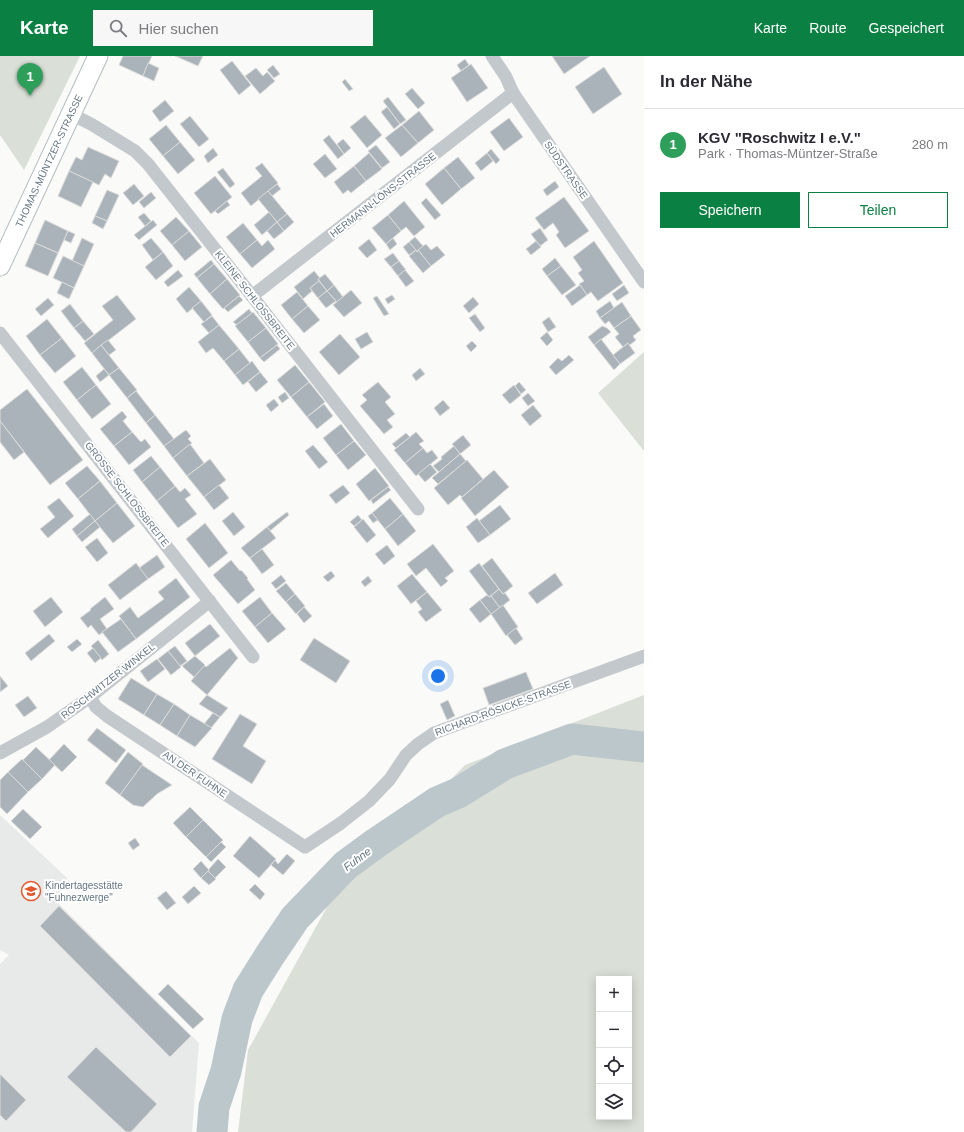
<!DOCTYPE html>
<html lang="de">
<head>
<meta charset="utf-8">
<style>
	:root { --surface:#fff; --page:#f7f7f7; --text:#2b2b33; --muted:#7c7c81; --line:#e1e1e2; --accent:#0b8043 }
	body { margin:0; font-family:Helvetica,sans-serif; background:var(--page); color:var(--text) }
	.controls { position:absolute; right:12px; bottom:12px; display:grid; overflow:hidden; border-radius:0px; box-shadow:0 2px 10px #0003 }
	.controls button { width:36px; height:36px; display:grid; place-items:center; padding:0; border:0; border-bottom:1px solid var(--line); background:var(--surface); color:var(--text); font:20px sans-serif }
	.you { position:absolute; left:438px; top:620px; width:14px; height:14px; margin:-10px; border:3px solid #fff; border-radius:50%; background:#1a73e8; box-shadow:0 0 0 6px #1a73e833 }
	.badge { display:grid; place-items:center; width:26px; height:26px; border-radius:50%; background:var(--accent); color:#fff; font-size:13px; font-weight:700 }
	.pin { position:absolute; translate:-50% -33px; filter:drop-shadow(0 1px 2px #0008) }
	.pin::after { content:''; position:absolute; top:21px; width:14px; height:12px; background:inherit; clip-path:polygon(0 0,100% 0,50% 100%) }
	.list { margin:0; padding:0; list-style:none }
	h2 { display:flex; justify-content:space-between; align-items:center; height:52px; margin:0; padding:0 16px; font-size:17px }
	h2 small { font-size:13px; font-weight:400; color:var(--muted) }
	.list li { display:grid; grid-template-columns:26px 1fr auto; gap:12px; align-items:center; box-sizing:border-box; height:72px; padding:0 16px; border-top:1px solid var(--line) }
	.list b { display:block; font-size:15px; white-space:nowrap }
	.list p { margin:0; font-size:13px; white-space:nowrap; color:var(--muted) }
	.list em { font-size:13px; font-style:normal; color:var(--muted) }
	.actions { display:flex; gap:8px; padding:12px 16px }
	.actions a { flex:1; padding:9px 0; border:1px solid var(--accent); border-radius:0px; text-align:center; font-size:14px; color:var(--accent) }
	.actions .main { background:var(--accent); color:#fff }
	.icon { flex:none; width:22px; height:22px; fill:none; stroke:currentColor; stroke-width:2; stroke-linecap:round; stroke-linejoin:round }
	.map { position:relative; flex:none; width:644px; height:1076px; overflow:hidden }
	header { display:flex; align-items:center; gap:24px; box-sizing:border-box; height:56px; padding:0 20px; background:var(--accent); color:#fff }
	header strong { font-size:19px }
	nav { display:flex; gap:22px; margin-inline-start:auto; font-size:14px }
	.search { width:280px; height:36px; background:var(--page); display:flex; align-items:center; gap:10px; box-sizing:border-box; padding:0 14px; border-radius:0px; color:var(--muted); font-size:15px }
	main { display:flex }
	aside { flex:1; background:var(--surface) }
	.map>svg:first-child { display:block }
	.built { fill:#e8e9e9 }
	.green { fill:#dadfd7; fill-rule:evenodd }
	.lines { fill:none; stroke-linecap:round; stroke-linejoin:round }
	.river { stroke:#bbc7cb; stroke-width:31 }
	.building { fill:#aab3b9; stroke:#dcdcda }
	.secondary-casing { stroke:#b3babf; stroke-width:21 }
	.street { stroke:#c3c8cc; stroke-width:13 }
	.secondary { stroke:#fff; stroke-width:19 }
	.labels { text-anchor:middle; dominant-baseline:central; stroke-width:4; stroke-linejoin:round; paint-order:stroke }
	.street-label { font-size:10px; fill:#657683; stroke:#fff }
	.poi-label { font-size:10px; fill:#657683; stroke:#fff; text-anchor:start }
	.water-label { font-size:11px; font-style:italic; fill:#60757c; stroke:#fff }
</style>
</head>
<body>
<header>
<strong>Karte</strong>
<div class="search"><svg class="icon" aria-label="search" viewBox="0 0 24 24"><circle cx="10" cy="10" r="6"/><path d="M15 15l6 6"/></svg>Hier suchen</div>
<nav><a>Karte</a><a>Route</a><a>Gespeichert</a></nav>
</header>
<main>
<div class="map">
<svg width="644" height="1076" viewBox="0 0 644 1076">
	<rect width="100%" height="100%" fill="#fafaf8"/>
	<polygon class="built" points="0,759 67,822 58,847 199,987 192,1076 0,1076 0,908 9,899 0,894"/>
	<g class="green">
		<polygon points="0,0 80,0 24,114 0,79"/>
		<polygon points="644,296 644,395 598,337"/>
		<path d="M644 639V1076H238L248 994 327 851 465 709ZM599 923H629V1061H599Z"/>
	</g>
	<g class="lines">
		<polyline class="river" points="212,1076 214,1051 226,1015 237,963 248,934 270,899 295,862 346,809 376,787 437,746 458,737 505,708 572,683 644,691"/>
	</g>
	<g class="building">
		<polygon points="123,0 152,0 143,20 119,9"/>
		<polygon points="175,0 203,0 198,10"/>
		<polygon points="552,0 590,0 564,18"/>
		<polygon points="465,3 469,9 461,15 457,9"/>
		<polygon points="232,5 251,29 239,39 220,14"/>
		<polygon points="148,7 159,12 154,25 143,20"/>
		<polygon points="471,8 488,32 467,46 451,22"/>
		<polygon points="273,9 280,18 274,22 267,14"/>
		<polygon points="604,11 622,38 593,58 575,31"/>
		<polygon points="256,12 263,20 267,16 275,25 260,38 245,20"/>
		<polygon points="345,23 353,33 349,35 342,26"/>
		<polygon points="412,32 425,47 418,53 405,38"/>
		<polygon points="388,41 406,64 400,68 383,45"/>
		<polygon points="165,44 174,55 160,66 152,55"/>
		<polygon points="387,51 400,68 394,73 381,56"/>
		<polygon points="419,55 434,74 418,87 402,69"/>
		<polygon points="365,59 382,79 367,92 350,71"/>
		<polygon points="190,60 209,83 199,91 180,68"/>
		<polygon points="509,62 523,81 504,95 490,76"/>
		<polygon points="166,69 180,86 163,100 149,83"/>
		<polygon points="402,69 418,87 401,101 385,82"/>
		<polygon points="329,79 344,98 338,103 323,84"/>
		<polygon points="343,83 351,92 344,98 337,88"/>
		<polygon points="180,86 195,104 178,118 163,100"/>
		<polygon points="376,89 390,106 382,112 368,95"/>
		<polygon points="88,91 119,105 111,122 105,118 99,129 69,115 76,101 82,104"/>
		<polygon points="213,92 218,99 208,107 204,100"/>
		<polygon points="491,93 500,104 496,108 487,97"/>
		<polygon points="369,97 382,113 366,125 354,110"/>
		<polygon points="487,97 493,105 481,115 475,107"/>
		<polygon points="325,98 337,113 325,122 313,108"/>
		<polygon points="458,101 475,122 461,133 444,112"/>
		<polygon points="262,107 278,127 251,150 241,137 262,120 255,112"/>
		<polygon points="354,110 366,125 351,137 348,134 343,138 334,126"/>
		<polygon points="223,112 235,128 230,132 217,116"/>
		<polygon points="444,112 461,133 442,149 425,128"/>
		<polygon points="69,115 93,126 81,151 58,140"/>
		<polygon points="215,120 232,141 211,158 194,137"/>
		<polygon points="555,125 559,131 547,140 543,134"/>
		<polygon points="134,128 144,140 133,149 123,137"/>
		<polygon points="277,128 281,133 272,140 268,135"/>
		<polygon points="107,134 119,139 107,165 95,160"/>
		<polygon points="268,135 287,158 277,166 258,143"/>
		<polygon points="151,136 156,142 144,152 139,146"/>
		<polygon points="564,141 589,175 565,192 556,179 559,176 553,167 544,174 535,162"/>
		<polygon points="426,142 441,159 435,164 421,147"/>
		<polygon points="227,145 230,149 218,158 215,155"/>
		<polygon points="404,145 425,171 414,180 406,171 401,175 388,159"/>
		<polygon points="269,156 277,166 262,179 254,169"/>
		<polygon points="144,157 151,165 145,170 138,161"/>
		<polygon points="287,158 294,166 284,175 277,166"/>
		<polygon points="388,159 401,175 386,188 372,172"/>
		<polygon points="95,160 107,165 103,173 92,167"/>
		<polygon points="176,161 189,175 172,189 160,175"/>
		<polygon points="45,164 68,175 58,197 35,187"/>
		<polygon points="153,164 157,169 139,184 134,179"/>
		<polygon points="277,166 284,175 274,183 267,175"/>
		<polygon points="243,167 257,184 240,198 226,181"/>
		<polygon points="540,172 548,184 540,190 531,178"/>
		<polygon points="68,175 75,178 71,187 64,184"/>
		<polygon points="189,175 202,191 185,205 172,189"/>
		<polygon points="415,181 423,190 417,196 409,186"/>
		<polygon points="82,182 94,188 84,210 72,205"/>
		<polygon points="151,182 163,196 153,204 142,189"/>
		<polygon points="393,182 397,188 390,194 386,188"/>
		<polygon points="369,183 377,194 367,202 358,192"/>
		<polygon points="257,184 262,190 268,184 275,193 252,212 240,198"/>
		<polygon points="536,185 541,191 531,199 526,193"/>
		<polygon points="594,185 623,227 598,245 591,236 587,239 580,229 579,228 584,225 578,217 582,214 573,201"/>
		<polygon points="409,186 416,194 409,199 403,191"/>
		<polygon points="35,187 58,197 48,220 25,210"/>
		<polygon points="426,188 431,194 437,190 445,199 431,210 418,194"/>
		<polygon points="416,194 417,196 418,194 431,210 423,217 409,200"/>
		<polygon points="163,196 173,210 156,224 145,211"/>
		<polygon points="393,197 399,205 391,211 384,203"/>
		<polygon points="63,200 84,210 74,232 53,222"/>
		<polygon points="555,202 561,210 547,220 542,213"/>
		<polygon points="211,204 214,208 197,222 194,218"/>
		<polygon points="399,205 406,214 398,220 391,211"/>
		<polygon points="214,208 227,223 210,238 197,222"/>
		<polygon points="561,210 576,229 562,239 547,220"/>
		<polygon points="178,214 183,220 168,231 164,226"/>
		<polygon points="405,214 414,225 406,231 398,220"/>
		<polygon points="314,215 320,222 318,223 319,225 310,232 312,235 303,243 294,231"/>
		<polygon points="325,218 334,229 327,235 318,223"/>
		<polygon points="227,223 240,239 223,253 210,238"/>
		<polygon points="319,225 327,235 318,242 310,232"/>
		<polygon points="62,226 74,232 69,243 57,237"/>
		<polygon points="334,229 343,241 337,246 327,235"/>
		<polygon points="580,229 587,239 572,250 565,240"/>
		<polygon points="624,229 629,237 617,245 612,238"/>
		<polygon points="189,231 201,245 187,257 176,243"/>
		<polygon points="351,234 362,247 344,261 333,249"/>
		<polygon points="327,235 336,245 326,252 318,242"/>
		<polygon points="297,236 308,250 292,263 281,249"/>
		<polygon points="117,239 136,263 92,297 84,287 113,264 102,250"/>
		<polygon points="392,239 395,243 388,248 385,243"/>
		<polygon points="239,240 243,244 228,256 224,252"/>
		<polygon points="377,240 389,258 384,260 373,242"/>
		<polygon points="473,241 479,248 469,257 463,250"/>
		<polygon points="48,242 54,249 41,260 35,253"/>
		<polygon points="201,245 212,259 204,266 192,252"/>
		<polygon points="610,245 614,252 600,262 596,255"/>
		<polygon points="622,246 631,260 614,272 609,265 605,268 600,262"/>
		<polygon points="70,248 83,265 74,272 61,255"/>
		<polygon points="308,250 320,264 304,277 292,263"/>
		<polygon points="249,253 252,257 237,269 233,266"/>
		<polygon points="253,256 266,272 248,286 235,270"/>
		<polygon points="475,258 485,272 480,276 469,262"/>
		<polygon points="212,260 219,269 209,277 201,268"/>
		<polygon points="631,260 641,274 633,280 636,284 630,289 628,287 623,291 615,281 619,278 614,272"/>
		<polygon points="549,261 556,271 548,276 542,266"/>
		<polygon points="47,263 62,282 40,299 26,280"/>
		<polygon points="83,265 94,278 85,285 74,272"/>
		<polygon points="219,269 239,293 224,305 213,292 206,297 198,286"/>
		<polygon points="602,270 607,272 611,276 594,289 588,281"/>
		<polygon points="266,272 278,288 260,302 248,286"/>
		<polygon points="367,276 373,286 361,293 355,283"/>
		<polygon points="547,276 553,284 547,290 540,282"/>
		<polygon points="340,278 360,301 339,319 319,296"/>
		<polygon points="62,282 76,300 55,317 40,299"/>
		<polygon points="601,283 620,308 614,314 594,289"/>
		<polygon points="108,284 116,294 109,299 101,289"/>
		<polygon points="472,285 477,290 471,296 466,290"/>
		<polygon points="628,287 635,297 620,308 613,299"/>
		<polygon points="101,289 119,312 109,319 92,297"/>
		<polygon points="277,289 280,293 264,306 260,302"/>
		<polygon points="239,293 250,307 235,319 224,305"/>
		<polygon points="569,299 574,304 556,319 549,311 558,302 562,305"/>
		<polygon points="252,305 260,316 243,329 235,319"/>
		<polygon points="295,309 309,326 291,341 277,324"/>
		<polygon points="82,311 96,329 77,344 63,326"/>
		<polygon points="119,312 137,334 127,342 109,319"/>
		<polygon points="420,312 425,318 416,325 412,319"/>
		<polygon points="104,313 109,319 100,326 96,320"/>
		<polygon points="260,316 268,326 256,336 248,326"/>
		<polygon points="309,326 325,346 307,361 291,341"/>
		<polygon points="378,326 391,341 385,346 395,358 387,364 393,371 384,378 360,350 367,344 362,339"/>
		<polygon points="519,326 526,334 521,338 515,330"/>
		<polygon points="96,329 111,348 92,363 77,344"/>
		<polygon points="514,329 521,339 510,348 502,339"/>
		<polygon points="27,333 83,404 50,429 0,365 0,354"/>
		<polygon points="136,335 155,359 146,367 127,342"/>
		<polygon points="285,336 289,342 282,347 278,341"/>
		<polygon points="528,337 535,345 528,350 522,342"/>
		<polygon points="274,343 279,349 271,356 266,349"/>
		<polygon points="443,344 450,352 440,360 434,352"/>
		<polygon points="324,348 333,360 317,373 307,361"/>
		<polygon points="533,349 542,360 530,370 521,359"/>
		<polygon points="122,355 127,361 123,365 132,376 114,390 100,373"/>
		<polygon points="155,359 174,383 164,390 146,367"/>
		<polygon points="0,365 24,396 14,404 0,386"/>
		<polygon points="341,368 354,385 336,399 323,382"/>
		<polygon points="186,374 191,380 188,383 192,387 173,402 164,390"/>
		<polygon points="132,376 141,386 145,383 151,391 129,409 114,390"/>
		<polygon points="416,376 424,385 419,388 423,392 405,407 394,394"/>
		<polygon points="406,377 410,381 396,392 392,388"/>
		<polygon points="463,379 471,389 460,398 452,388"/>
		<polygon points="354,385 366,399 348,414 336,399"/>
		<polygon points="190,388 204,407 187,420 173,402"/>
		<polygon points="313,389 328,406 319,413 305,395"/>
		<polygon points="454,390 460,398 439,416 433,410 442,403 441,401"/>
		<polygon points="423,392 427,397 432,394 438,402 416,420 405,407"/>
		<polygon points="460,398 466,405 438,428 432,422"/>
		<polygon points="151,400 160,411 142,426 133,414"/>
		<polygon points="210,403 226,424 204,441 187,420"/>
		<polygon points="467,404 483,423 462,441 460,439 448,449 434,432"/>
		<polygon points="430,408 437,416 425,426 418,418"/>
		<polygon points="87,410 100,425 78,443 65,427"/>
		<polygon points="160,411 175,430 157,445 142,426"/>
		<polygon points="375,412 389,430 369,445 356,428"/>
		<polygon points="494,414 509,431 475,460 461,442"/>
		<polygon points="100,425 117,447 95,465 78,443"/>
		<polygon points="219,429 229,442 214,454 204,441"/>
		<polygon points="343,429 350,437 336,448 329,439"/>
		<polygon points="175,430 180,436 185,432 191,439 185,443 197,458 178,472 157,445"/>
		<polygon points="388,431 391,434 373,448 371,444"/>
		<polygon points="59,442 74,460 48,482 40,473 55,461 47,451"/>
		<polygon points="390,442 403,458 385,473 372,457"/>
		<polygon points="117,447 135,470 113,487 95,465"/>
		<polygon points="500,449 511,463 490,479 479,465"/>
		<polygon points="233,456 245,471 234,480 222,465"/>
		<polygon points="287,456 289,459 270,475 267,471"/>
		<polygon points="372,457 378,464 373,467 368,460"/>
		<polygon points="90,458 95,465 77,480 72,473"/>
		<polygon points="403,458 416,475 398,490 385,473"/>
		<polygon points="358,459 362,464 354,470 350,466"/>
		<polygon points="477,462 490,479 478,487 466,471"/>
		<polygon points="363,463 376,479 367,487 354,471"/>
		<polygon points="95,465 100,471 82,486 77,480"/>
		<polygon points="205,467 228,497 209,512 186,483"/>
		<polygon points="267,471 276,482 250,502 241,492"/>
		<polygon points="97,482 108,497 97,506 85,491"/>
		<polygon points="433,488 454,515 445,522 448,525 441,531 426,512 416,520 407,508"/>
		<polygon points="387,489 395,500 384,509 375,498"/>
		<polygon points="262,493 274,509 262,518 250,502"/>
		<polygon points="157,499 165,511 148,523 139,512"/>
		<polygon points="492,502 513,530 503,538 482,510"/>
		<polygon points="231,504 240,515 241,514 248,522 247,523 255,534 238,548 213,519"/>
		<polygon points="136,507 148,523 120,544 108,529"/>
		<polygon points="479,507 499,533 489,541 469,515"/>
		<polygon points="331,515 335,520 328,526 323,521"/>
		<polygon points="555,517 563,529 537,548 528,537"/>
		<polygon points="412,518 427,536 411,548 397,530"/>
		<polygon points="281,519 286,525 276,533 271,527"/>
		<polygon points="368,520 372,525 365,531 361,526"/>
		<polygon points="176,522 190,541 136,583 119,560 130,551 138,562 164,543 158,536"/>
		<polygon points="286,527 295,538 286,546 276,535"/>
		<polygon points="499,533 503,538 505,537 510,544 500,552 491,540"/>
		<polygon points="427,536 442,554 426,566 418,556 422,553 416,545"/>
		<polygon points="295,538 305,550 296,558 286,546"/>
		<polygon points="487,539 489,541 491,540 500,552 491,558 480,544"/>
		<polygon points="51,541 63,556 45,571 33,555"/>
		<polygon points="105,541 114,553 100,563 107,573 99,579 91,569 88,572 80,562 91,554 90,553"/>
		<polygon points="260,541 272,557 255,571 242,555"/>
		<polygon points="480,544 491,558 480,567 469,553"/>
		<polygon points="503,549 518,571 506,580 491,558"/>
		<polygon points="304,551 312,560 304,567 297,558"/>
		<polygon points="272,557 286,573 268,587 255,571"/>
		<polygon points="121,563 136,583 118,596 102,576"/>
		<polygon points="210,568 220,580 195,600 185,587"/>
		<polygon points="516,572 523,583 515,589 507,579"/>
		<polygon points="49,578 55,585 31,605 25,597"/>
		<polygon points="314,582 350,605 336,627 300,604"/>
		<polygon points="77,583 82,588 72,596 67,591"/>
		<polygon points="98,584 109,598 102,604 91,590"/>
		<polygon points="175,590 187,605 180,610 168,595"/>
		<polygon points="93,592 101,602 95,607 87,597"/>
		<polygon points="230,592 238,602 207,639 191,625 204,609 206,611"/>
		<polygon points="168,595 181,611 171,619 158,603"/>
		<polygon points="195,600 205,609 194,621 182,610"/>
		<polygon points="157,603 165,613 148,626 140,615"/>
		<polygon points="526,616 533,633 489,649 483,632"/>
		<polygon points="0,620 8,630 0,636"/>
		<polygon points="131,622 157,638 144,659 118,643"/>
		<polygon points="157,638 174,648 160,669 144,659"/>
		<polygon points="207,639 228,652 220,661 199,648"/>
		<polygon points="28,640 37,652 24,661 15,649"/>
		<polygon points="448,644 455,660 447,664 440,648"/>
		<polygon points="174,648 190,659 177,680 160,669"/>
		<polygon points="213,657 220,661 211,672 204,668"/>
		<polygon points="240,658 257,668 243,690 266,705 252,728 212,703"/>
		<polygon points="190,659 212,672 195,691 177,680"/>
		<polygon points="97,672 126,694 116,707 87,684"/>
		<polygon points="64,688 77,701 62,716 49,704"/>
		<polygon points="36,691 55,709 42,723 23,704"/>
		<polygon points="128,696 143,708 120,739 105,727"/>
		<polygon points="22,703 42,723 28,736 8,716"/>
		<polygon points="142,709 172,729 157,738 143,751 133,749 120,739"/>
		<polygon points="8,716 28,736 7,758 0,751 0,724"/>
		<polygon points="190,751 203,764 186,781 173,767"/>
		<polygon points="23,753 42,771 30,783 11,765"/>
		<polygon points="203,764 223,784 206,801 186,781"/>
		<polygon points="250,780 276,803 259,822 233,800"/>
		<polygon points="135,782 140,789 133,794 128,787"/>
		<polygon points="221,786 226,791 211,806 206,801"/>
		<polygon points="287,798 295,805 283,819 271,809 275,804 278,808"/>
		<polygon points="218,803 226,811 215,822 208,815 209,814 209,813"/>
		<polygon points="201,805 209,814 201,822 193,813"/>
		<polygon points="208,815 216,823 209,829 201,822"/>
		<polygon points="255,828 265,838 260,844 249,834"/>
		<polygon points="194,830 201,837 188,848 182,841"/>
		<polygon points="166,835 176,847 167,854 157,842"/>
		<polygon points="59,850 191,980 170,1001 40,870"/>
		<polygon points="168,928 204,963 193,973 158,938"/>
		<polygon points="96,991 157,1048 131,1076 126,1076 67,1021"/>
		<polygon points="0,1018 26,1044 6,1065 0,1059"/>
	</g>
	<g class="lines">
		<defs>
			<polyline id="secondary" points="0,210 98,0"/>
		</defs>
		<use href="#secondary" class="secondary-casing"/>
		<g class="street">
			<polyline points="492,0 506,21 513,37 644,226"/>
			<polyline points="71,58 91,68 135,95 148,108 252,240 418,453"/>
			<polyline points="252,240 513,37"/>
			<polyline points="0,277 253,601"/>
			<polyline points="90,641 96,651 107,660 305,791 341,767 369,745 390,723 406,699 418,688 434,677 644,600"/>
			<polyline points="0,697 47,671 90,641 210,545"/>
		</g>
		<use href="#secondary" class="secondary"/>
	</g>
	<defs>
		<symbol id="school-ring" viewBox="-11 -11 22 22"><circle r="9.5" fill="#fff" stroke="#e4572e" stroke-width="1.5"/><path d="M0-5L7-2L0 1L-7-2ZM-4 1L0 2.5L4 1V4Q0 6-4 4Z" fill="#e4572e"/></symbol>
	</defs>
	<g fill-rule="evenodd">
		<use href="#school-ring" x="20" y="824" width="22" height="22"/>
	</g>
	<g class="labels">
		<g class="street-label">
			<text transform="translate(49 105) rotate(-65)">THOMAS-MÜNTZER-STRASSE</text>
			<text transform="translate(566 114) rotate(55)">SÜDSTRASSE</text>
			<text transform="translate(383 139) rotate(-38)">HERMANN-LÖNS-STRASSE</text>
			<text transform="translate(255 244) rotate(52)">KLEINE SCHLOSSBREITE</text>
			<text transform="translate(127 438) rotate(52)">GROSSE SCHLOSSBREITE</text>
			<text transform="translate(108 625) rotate(-38)">ROSCHWITZER WINKEL</text>
			<text transform="translate(503 652) rotate(-20)">RICHARD-RÖSICKE-STRASSE</text>
			<text transform="translate(195 718) rotate(34)">AN DER FUHNE</text>
		</g>
		<g class="poi-label">
			<text x="45" y="829">Kindertagesstätte<tspan x="45" dy="12">"Fuhnezwerge"</tspan></text>
		</g>
		<g class="water-label">
			<text transform="translate(357 803) rotate(-37)">Fuhne</text>
		</g>
	</g>
</svg>
<div class="controls">
<button>+</button>
<button>−</button>
<button><svg class="icon" aria-label="locate" viewBox="0 0 24 24"><circle cx="12" cy="12" r="6"/><path d="M12 2v4M12 18v4M2 12h4M18 12h4"/></svg></button>
<button><svg class="icon" aria-label="layers" viewBox="0 0 24 24"><path d="M12 4l9 5-9 5-9-5zM3 14l9 5 9-5"/></svg></button>
</div>
<div class="you"></div>
<div class="pin badge" style="left:30px;top:40px;background:#2e9e5b">1</div>
</div>
<aside>
<h2>In der Nähe<small></small></h2>
<ul class="list">
<li><span class="badge" style="background:#2e9e5b">1</span><div><b>KGV &quot;Roschwitz I e.V.&quot;</b><p>Park · Thomas-Müntzer-Straße</p></div><em>280 m</em></li>
</ul>
<div class="actions"><a class="main">Speichern</a><a>Teilen</a></div>
</aside>
</main>
</body>
</html>
